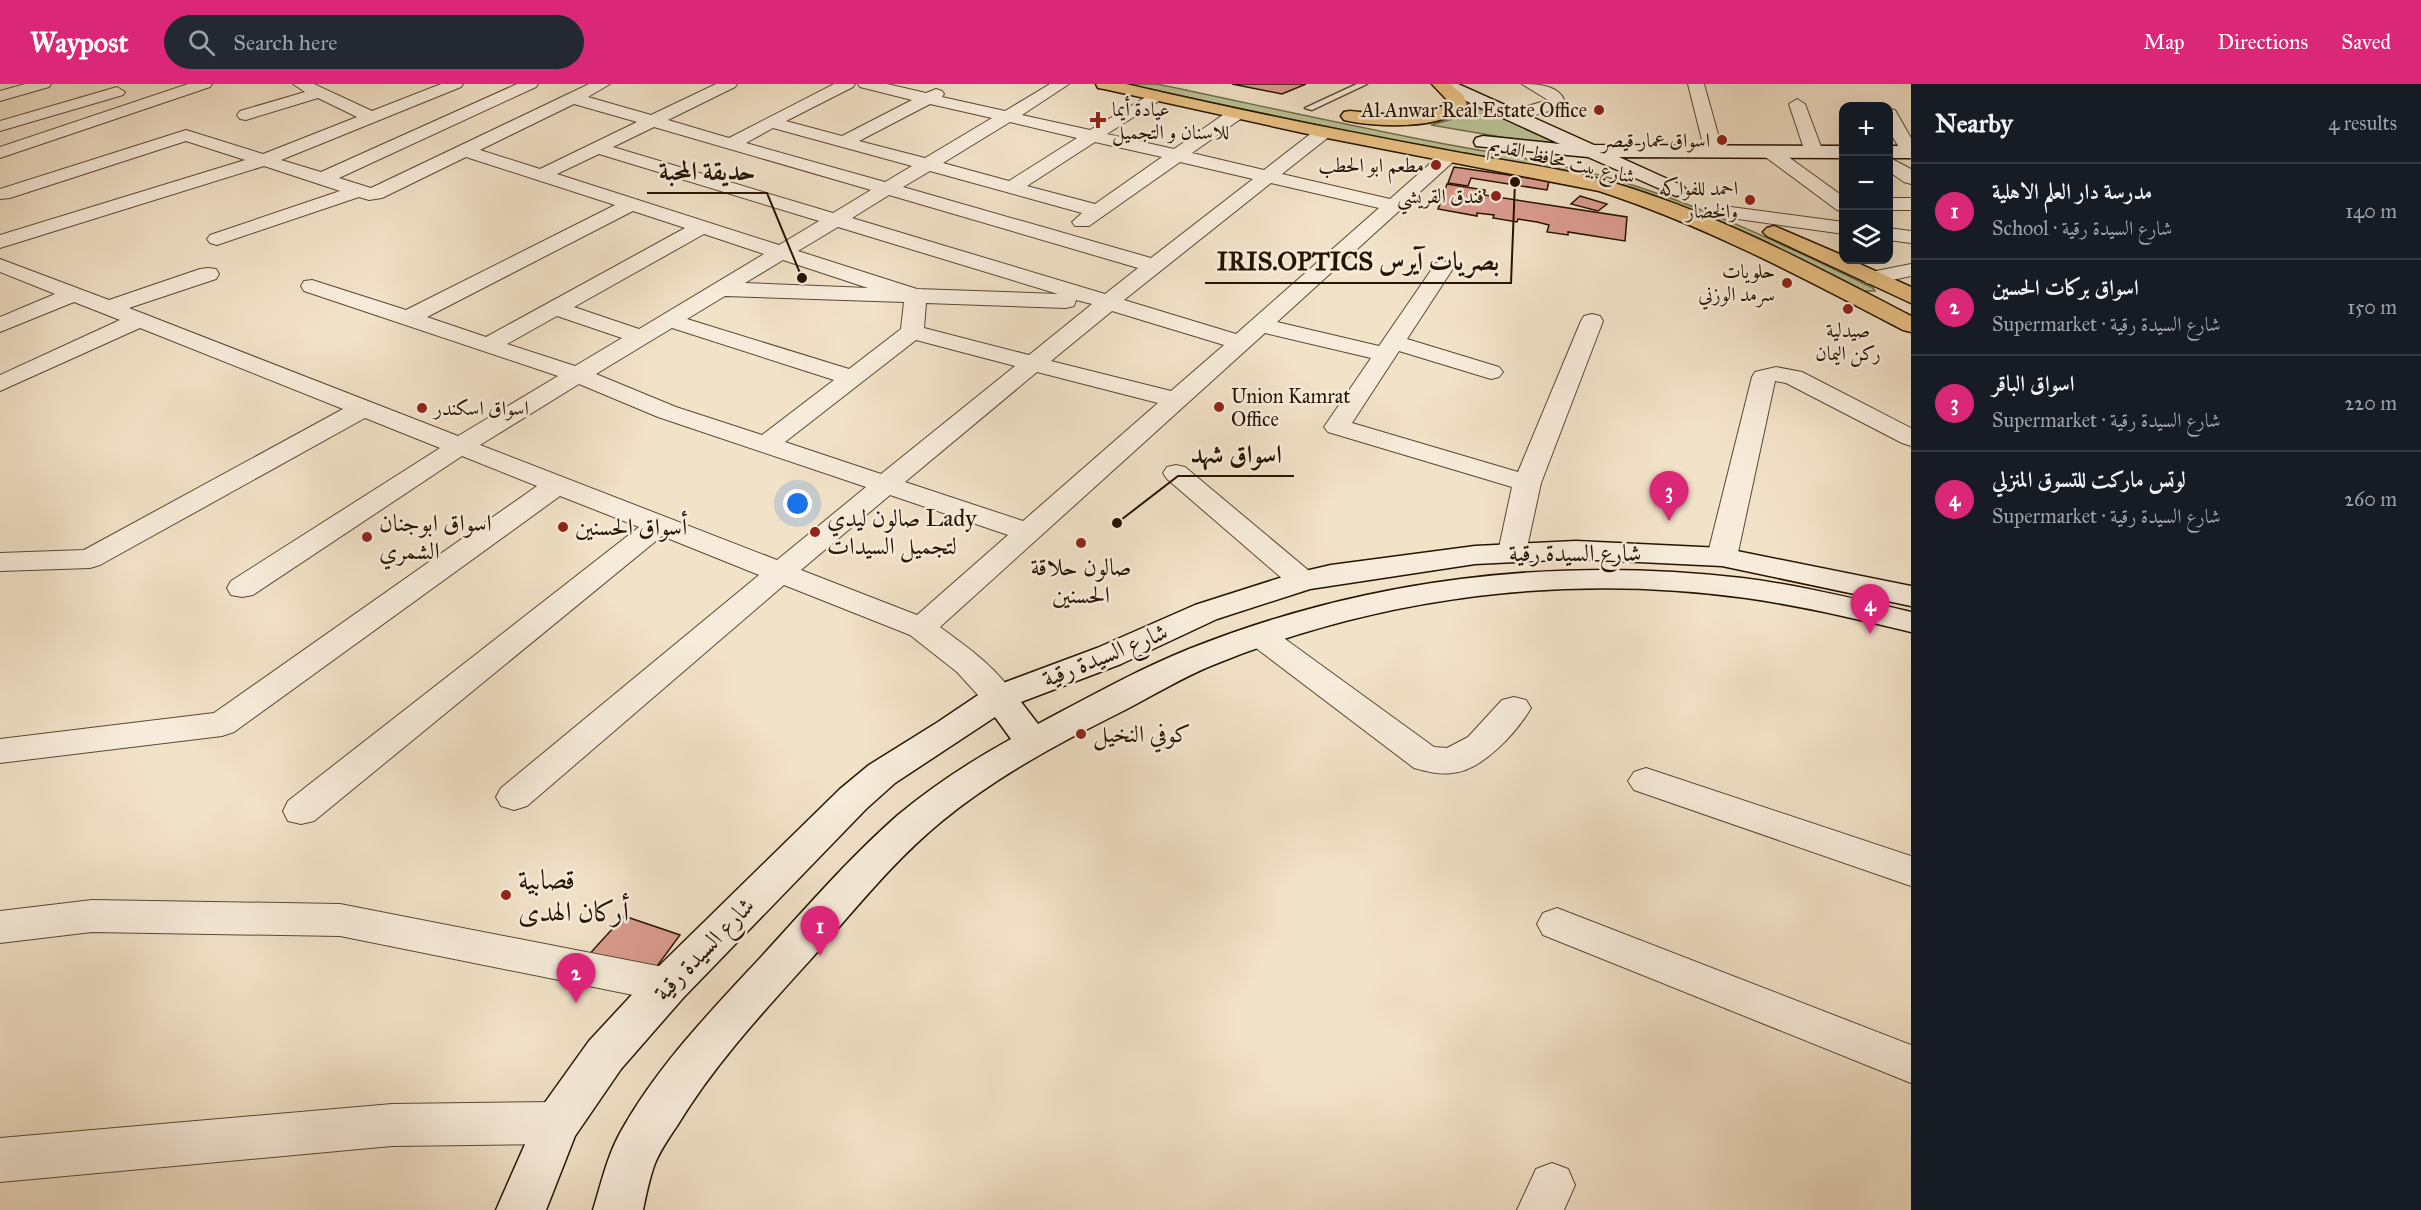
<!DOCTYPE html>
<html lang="en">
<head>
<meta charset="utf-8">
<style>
	:root { --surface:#171b24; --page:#242831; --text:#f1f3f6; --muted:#9ea1a6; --line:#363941; --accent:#db2777 }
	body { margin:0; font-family:"IM FELL Great Primer",Amiri,serif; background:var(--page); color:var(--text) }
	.controls { position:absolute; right:18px; top:18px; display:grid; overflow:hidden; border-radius:12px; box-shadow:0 6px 24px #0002 }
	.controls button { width:54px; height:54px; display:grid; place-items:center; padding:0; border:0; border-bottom:2px solid var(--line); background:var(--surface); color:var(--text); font:30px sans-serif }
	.you { position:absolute; left:798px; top:420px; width:21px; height:21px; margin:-15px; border:4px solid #fff; border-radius:50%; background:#1a73e8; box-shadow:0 0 0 9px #1a73e833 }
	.badge { display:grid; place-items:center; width:39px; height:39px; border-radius:50%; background:var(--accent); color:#fff; font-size:20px; font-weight:700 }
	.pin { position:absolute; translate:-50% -50px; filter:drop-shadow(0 2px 3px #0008) }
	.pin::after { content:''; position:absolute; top:32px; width:21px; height:18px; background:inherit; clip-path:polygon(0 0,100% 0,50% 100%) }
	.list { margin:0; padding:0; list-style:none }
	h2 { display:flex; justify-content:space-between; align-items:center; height:78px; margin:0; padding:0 24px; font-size:26px }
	h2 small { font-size:20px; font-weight:400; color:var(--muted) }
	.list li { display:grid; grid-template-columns:39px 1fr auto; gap:18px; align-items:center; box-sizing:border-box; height:96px; padding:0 24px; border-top:2px solid var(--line) }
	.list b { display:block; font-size:22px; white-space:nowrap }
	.list p { margin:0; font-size:20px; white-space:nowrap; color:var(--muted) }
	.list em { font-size:20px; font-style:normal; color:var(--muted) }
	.icon { flex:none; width:33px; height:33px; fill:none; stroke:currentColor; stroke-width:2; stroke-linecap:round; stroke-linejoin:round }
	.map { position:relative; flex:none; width:1911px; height:1126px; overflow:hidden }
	header { display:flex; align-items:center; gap:36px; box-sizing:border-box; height:84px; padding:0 30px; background:var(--accent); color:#fff }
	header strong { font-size:28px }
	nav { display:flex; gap:33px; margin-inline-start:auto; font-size:21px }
	.search { width:420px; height:54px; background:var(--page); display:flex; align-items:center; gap:15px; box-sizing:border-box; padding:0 21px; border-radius:33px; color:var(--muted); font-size:22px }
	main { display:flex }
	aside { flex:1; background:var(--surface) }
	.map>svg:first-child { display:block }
	.green { fill:#bac396; stroke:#706c4b; stroke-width:1.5 }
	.building { fill:#dc9c90; stroke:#261400; stroke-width:1.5 }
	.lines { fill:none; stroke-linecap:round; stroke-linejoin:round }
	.lane-casing { stroke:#594832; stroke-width:3 }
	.street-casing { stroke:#594832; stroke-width:2 }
	.secondary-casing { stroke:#261400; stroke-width:3 }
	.primary-casing { stroke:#261400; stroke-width:3 }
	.lane { fill:#f7ecdb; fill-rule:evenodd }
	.street { fill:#f7ecdb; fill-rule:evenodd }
	.secondary { fill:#f7ecdb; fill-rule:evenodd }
	.primary { fill:#e9c184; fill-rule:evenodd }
	.poi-dot { fill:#8f2418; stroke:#f7ecdb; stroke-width:2 }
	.labels { text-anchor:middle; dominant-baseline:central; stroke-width:5; stroke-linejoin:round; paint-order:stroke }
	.far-poi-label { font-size:20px; fill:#261400; stroke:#f7ecdb; text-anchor:end }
	.far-street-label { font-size:20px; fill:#261400; stroke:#f7ecdb }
	.poi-label { font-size:24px; fill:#261400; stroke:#f7ecdb; text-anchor:start }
	.street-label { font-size:24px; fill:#261400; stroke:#f7ecdb }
	.near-poi-label { font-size:28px; fill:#261400; stroke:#f7ecdb; text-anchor:start }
	.leader { fill:none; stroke:#261400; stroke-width:2 }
	.callout-dot { fill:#261400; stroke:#f7ecdb; stroke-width:2 }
	.callout-label { font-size:26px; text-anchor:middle; font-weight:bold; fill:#261400; stroke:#f7ecdb; stroke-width:5; stroke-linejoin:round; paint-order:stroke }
</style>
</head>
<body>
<header>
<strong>Waypost</strong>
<div class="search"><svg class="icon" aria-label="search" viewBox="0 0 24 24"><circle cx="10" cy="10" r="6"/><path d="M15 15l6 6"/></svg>Search here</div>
<nav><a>Map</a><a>Directions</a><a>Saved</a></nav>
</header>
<main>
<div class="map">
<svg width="1911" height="1126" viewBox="0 0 1911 1126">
	<rect width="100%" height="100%" fill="#f2e2c8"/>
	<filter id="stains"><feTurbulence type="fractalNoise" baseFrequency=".00333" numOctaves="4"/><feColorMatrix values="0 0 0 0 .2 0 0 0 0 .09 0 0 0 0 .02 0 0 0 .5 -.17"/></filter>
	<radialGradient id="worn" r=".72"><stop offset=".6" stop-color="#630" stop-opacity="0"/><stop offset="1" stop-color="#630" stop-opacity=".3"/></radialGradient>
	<g class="green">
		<path d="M1126 0H1157C1243 18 1328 37 1414 54 1479 67 1546 76 1610 94 1701 121 1787 162 1873 204L1875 207H1862L1689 127 1407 60Z"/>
		<polygon points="1473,22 1559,58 1563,60 1554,62 1431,41 1463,32"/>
	</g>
	<g class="building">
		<polygon points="1232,0 1306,0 1282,10"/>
		<polygon points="1454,83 1549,97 1547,106 1471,94 1468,102 1448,99"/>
		<polygon points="1447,100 1485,106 1484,111 1627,133 1625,157 1568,148 1568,151 1547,148 1549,141 1537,138 1518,135 1517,138 1493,134 1494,131 1477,129 1477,132 1438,125"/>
		<polygon points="1580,112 1607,120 1598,127 1571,120"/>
		<polygon points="624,832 680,851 652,889 584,876"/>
	</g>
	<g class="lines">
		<defs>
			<polygon id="lane" points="1357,0 1367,0 1312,26 1305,24"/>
			<g id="street">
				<polygon points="25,0 51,0 49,3 0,17 0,7"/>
				<polygon points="188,0 212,0 210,3 0,74 0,63"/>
				<path d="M293 0H314L372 27 441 0H463L461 3 281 76 321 88 517 0H538L536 3 339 94 371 104 589 0H610L588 13 651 31 716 0H737L735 3 668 36 729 54 834 0H855L853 3 786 37 842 52 912 16 860 3 858 0H887L926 9 936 5 942 7 944 10 942 13 1005 27 1050 0H1069L1022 31 1090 46 1156 7 1162 9 1164 12 1162 15 1107 50 1174 65 1230 26H1242L1244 30 1242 34 1192 69 1264 86 1318 44H1330L1333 48 1330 52 1282 90 1390 115 1442 69H1454L1457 73 1454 77 1277 238 1379 262 1436 179 1443 177 1450 179 1454 183 1407 255 1499 283 1503 288 1499 293 1491 295 1399 267 1352 339 1518 388 1581 237 1584 232 1592 230 1600 232 1603 237 1541 399 1526 468 1522 474 1512 477 1502 474 1498 468 1512 403 1328 348 1324 343 1371 274 1265 249 940 543C967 563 998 584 1015 613L1011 621 999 624 987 621 957 588 910 551 784 501 527 722 514 726 501 722 496 713 501 704 759 491 662 452 314 737 301 740 288 737 283 727 288 717 639 443 560 412 234 648 222 652 0 679V655L214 629 537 402 462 372 253 511 242 513 231 511 227 504 231 497 440 364 365 334 100 481 90 484 0 487V469L84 466 343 325 140 244 0 307V291L120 236 74 218 0 248V233L55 210 0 188V175L109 216 200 185 208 184 216 185 219 190 216 195 129 224 458 352 558 292 304 207 301 202 304 197 312 196 406 226 615 121 466 73 382 114 369 116 359 113 217 161 210 159 207 155 210 151 340 107 264 82 0 164V151L245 76 186 57 10 114 0 115V105L186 46 263 70 357 33 318 14 246 36 240 35 237 31 240 27 305 8ZM574 20 637 38 540 85 480 66ZM930 20 992 34 925 74 859 57ZM1010 38 1077 54 1009 97 943 79ZM654 43 871 106 833 129 613 63ZM773 44 912 82 885 98 746 59ZM1095 58 1162 73 1095 120 1027 102ZM599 70 819 137 779 161 557 90ZM1180 78 1253 95 1151 174 903 103 930 87 1082 129 1072 138 1075 142H1089ZM1271 99 1379 124 1236 250 1124 216ZM889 111 1138 184 1105 210 852 134ZM633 127 685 144 486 253 427 233ZM838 143 1058 210 917 205 798 167ZM704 150 764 170 639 245 574 223ZM783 176 868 204 745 199ZM725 212 904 218 901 245 849 285 687 235ZM1076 216 1092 220 1029 271 924 244 926 219 1066 224 1074 222ZM1112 227 1224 261 1171 307 1051 277ZM557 232 622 254 575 282 507 260ZM672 244 834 296 762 351 676 323 596 290ZM916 256 1015 282 881 390 785 358ZM1037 288 1158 319 1023 437 905 398ZM579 300 658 333 866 403 777 476 480 361ZM890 411 1008 451 917 531 801 486Z"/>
				<path d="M1522 0C1537 0 1561 1 1565 19L1563 23 1517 36 1511 35 1508 31 1511 27 1548 16Z"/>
				<polygon points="1688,0 1704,0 1723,68 1720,72 1708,72 1705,68"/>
				<polygon points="117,3 125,8 123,11 0,47 0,37"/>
				<polygon points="1797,15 1805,20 1823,68 1820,72 1808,72 1805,68 1789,20"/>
				<polygon points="1888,25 1895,26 1911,54 1911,73 1904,72 1888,45"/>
				<polygon points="1770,63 1776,64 1844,113 1844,128 1837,126 1764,72 1761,68 1764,64"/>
				<polygon points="1888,73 1911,85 1911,100 1904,98 1888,87"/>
				<rect x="1888" y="114" width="23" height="12"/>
				<polygon points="1731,123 1844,138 1844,150 1724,133 1721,129 1724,125"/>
				<polygon points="1888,144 1911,147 1911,159 1888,156"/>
				<polygon points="1911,180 1911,192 1874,200 1866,199 1863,194 1866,189"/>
				<polygon points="1776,283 1802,288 1911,344 1911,362 1902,359 1786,299 1775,297 1737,473 1732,479 1722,482 1712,479 1707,473 1752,293 1755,288"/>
				<polygon points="1176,381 1185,383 1314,491 1318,497 1314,503 1303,506 1292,503 1167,395 1163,389 1167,383"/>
				<path d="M1259 541 1270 544 1434 663 1447 664 1468 653 1502 616 1514 613 1526 616 1531 624C1516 649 1482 687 1452 689 1439 691 1425 687 1414 684L1248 558 1243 551 1248 544Z"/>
				<polygon points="1646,684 1911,772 1911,802 1634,706 1628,697 1634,688"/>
				<polygon points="92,816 340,820 668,884 682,889 688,901 682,913 668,918 340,852 92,848 0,859 0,827"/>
				<polygon points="1557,824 1911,961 1911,999 1543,851 1537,840 1543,829"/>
				<polygon points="557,1018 573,1024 579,1039 573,1054 557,1060 392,1062 0,1098 0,1054 392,1020"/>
				<polygon points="1552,1079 1568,1085 1575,1101 1564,1126 1517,1126 1536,1085"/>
			</g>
			<g id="secondary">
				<polygon points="1436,0 1458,0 1594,61 1844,62 1844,74 1619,73 1683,102 1686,106 1683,110 1676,112 1588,73 1476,62 1474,58 1476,54 1483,52 1560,60 1438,4"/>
				<rect x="1888" y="62" width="23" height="12"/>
				<path d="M1576 457 1722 464 1911 502V522L1722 482 1576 475 1475 480 1310 505 1217 535 1121 580 1021 618 1038 640C1087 614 1137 586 1189 565 1364 495 1554 472 1742 494 1799 501 1855 515 1911 528V548C1856 535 1802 522 1746 514 1567 489 1381 512 1213 581 1183 593 1154 611 1125 626 1061 658 998 691 942 737 893 777 853 828 811 875 763 928 714 981 677 1042 669 1054 659 1068 654 1082 649 1096 646 1111 643 1126H593C601 1100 607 1073 620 1049 657 982 711 927 762 872 806 824 849 774 898 731 933 702 971 677 1011 655L995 633 895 699 866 725 683 914 621 985 575 1052 546 1126H496L541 1024 589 957 653 888 840 705 869 681 938 638 987 605 1097 564 1195 521 1292 490 1331 481 1475 462Z"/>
			</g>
			<g id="primary">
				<path d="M1096 0H1126C1232 25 1338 46 1445 66 1501 77 1559 83 1614 99 1718 130 1815 182 1911 232V248L1903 246C1804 194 1706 142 1599 107L1317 52 1104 5 1098 4Z"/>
				<path d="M1432 0H1450L1463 11 1467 20C1447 47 1373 43 1344 36L1341 32 1344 28 1350 27C1381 30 1422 37 1449 18Z"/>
				<polygon points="1774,142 1844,172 1844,176 1851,176 1911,203 1911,219 1767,152 1763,148 1767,144"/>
			</g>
		</defs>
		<use href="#lane" class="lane-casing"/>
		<use href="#street" class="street-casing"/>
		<use href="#secondary" class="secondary-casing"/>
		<use href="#primary" class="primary-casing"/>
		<use href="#lane" class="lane"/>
		<use href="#street" class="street"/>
		<use href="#secondary" class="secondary"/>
		<use href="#primary" class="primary"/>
	</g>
	<g class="poi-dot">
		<circle cx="1599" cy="26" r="6"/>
		<path d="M1095 27h6v6h6v6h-6v6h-6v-6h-6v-6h6z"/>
		<circle cx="1722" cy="56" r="6"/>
		<circle cx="1436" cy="81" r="6"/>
		<circle cx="1496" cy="112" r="6"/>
		<circle cx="1750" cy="116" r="6"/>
		<circle cx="1787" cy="199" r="6"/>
		<circle cx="1848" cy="225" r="6"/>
		<circle cx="1219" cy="323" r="6"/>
		<circle cx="422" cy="324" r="6"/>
		<circle cx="563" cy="443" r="6"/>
		<circle cx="815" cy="448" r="6"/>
		<circle cx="367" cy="453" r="6"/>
		<circle cx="1081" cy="459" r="6"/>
		<circle cx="1081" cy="650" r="6"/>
		<circle cx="506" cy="811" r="6"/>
	</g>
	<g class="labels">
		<g class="far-poi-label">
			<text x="1112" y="25" text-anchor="start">عيادة أيما<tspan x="1112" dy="23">للاسنان و التجميل</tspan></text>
			<text x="1587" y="26">Al Anwar Real Estate Office</text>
			<text x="1710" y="56">اسواق عمار قيصر</text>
			<text x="1424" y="81">مطعم ابو الحطب</text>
			<text x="1738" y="104">احمد للفواكه<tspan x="1738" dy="23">والخضار</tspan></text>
			<text x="1484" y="112">فندق القريشي</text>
			<text x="1775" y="187">حلويات<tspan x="1775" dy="23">سرمد الوزني</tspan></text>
			<text x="1848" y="246" text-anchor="middle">صيدلية<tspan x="1848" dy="23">ركن اليمان</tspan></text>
			<text x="1231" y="312" text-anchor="start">Union Kamrat<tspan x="1231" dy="23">Office</tspan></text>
			<text x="434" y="324" text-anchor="start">اسواق اسكندر</text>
		</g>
		<g class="far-street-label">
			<text transform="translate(1562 76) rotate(13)">شارع بيت محافظ القديم</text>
		</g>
		<g class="poi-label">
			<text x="827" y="434">صالون ليدي Lady<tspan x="827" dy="28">لتجميل السيدات</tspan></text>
			<text x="379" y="439">اسواق ابوجنان<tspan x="379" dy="28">الشمري</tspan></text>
			<text x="575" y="443">أسواق الحسنين</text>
			<text x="1081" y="483" text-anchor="middle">صالون حلاقة<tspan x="1081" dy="28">الحسنين</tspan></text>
			<text x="1093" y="650">كوفي النخيل</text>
		</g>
		<g class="street-label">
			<text x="1575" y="469">شارع السيدة رقية</text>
			<text transform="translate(1105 571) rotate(-22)">شارع السيدة رقية</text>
			<text transform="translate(704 865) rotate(-46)">شارع السيدة رقية</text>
		</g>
		<g class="near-poi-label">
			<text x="518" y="795">قصابية<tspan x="518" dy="32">أركان الهدى</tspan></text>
		</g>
	</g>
	<path class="leader" d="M802 194L767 109H647M1515 98L1511 199H1205M1117 439L1178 392H1294"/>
	<g class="callout-dot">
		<circle cx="802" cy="194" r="6"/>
		<circle cx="1515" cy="98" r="6"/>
		<circle cx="1117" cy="439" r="6"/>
	</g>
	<g class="callout-label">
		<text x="707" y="96">حديقة المحبة</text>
		<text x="1358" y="186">IRIS.OPTICS بصريات آيرس</text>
		<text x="1236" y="379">اسواق شهد</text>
	</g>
	<rect width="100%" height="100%" filter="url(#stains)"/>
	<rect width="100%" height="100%" fill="url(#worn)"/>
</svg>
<div class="controls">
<button>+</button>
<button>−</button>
<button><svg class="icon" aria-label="layers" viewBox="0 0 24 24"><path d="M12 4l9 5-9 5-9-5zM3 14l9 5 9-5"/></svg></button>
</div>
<div class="you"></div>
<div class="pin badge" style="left:820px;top:872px">1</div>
<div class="pin badge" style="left:576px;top:919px">2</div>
<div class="pin badge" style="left:1669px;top:437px">3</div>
<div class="pin badge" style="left:1870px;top:550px">4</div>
</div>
<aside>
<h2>Nearby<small>4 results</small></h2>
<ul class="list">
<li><span class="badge">1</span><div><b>مدرسة دار العلم الاهلية</b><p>School · شارع السيدة رقية</p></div><em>140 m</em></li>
<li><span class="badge">2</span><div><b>اسواق بركات الحسين</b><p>Supermarket · شارع السيدة رقية</p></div><em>150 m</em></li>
<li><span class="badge">3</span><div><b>اسواق الباقر</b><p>Supermarket · شارع السيدة رقية</p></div><em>220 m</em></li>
<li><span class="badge">4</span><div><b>لوتس ماركت للتسوق المنزلي</b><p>Supermarket · شارع السيدة رقية</p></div><em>260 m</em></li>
</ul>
</aside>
</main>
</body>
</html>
